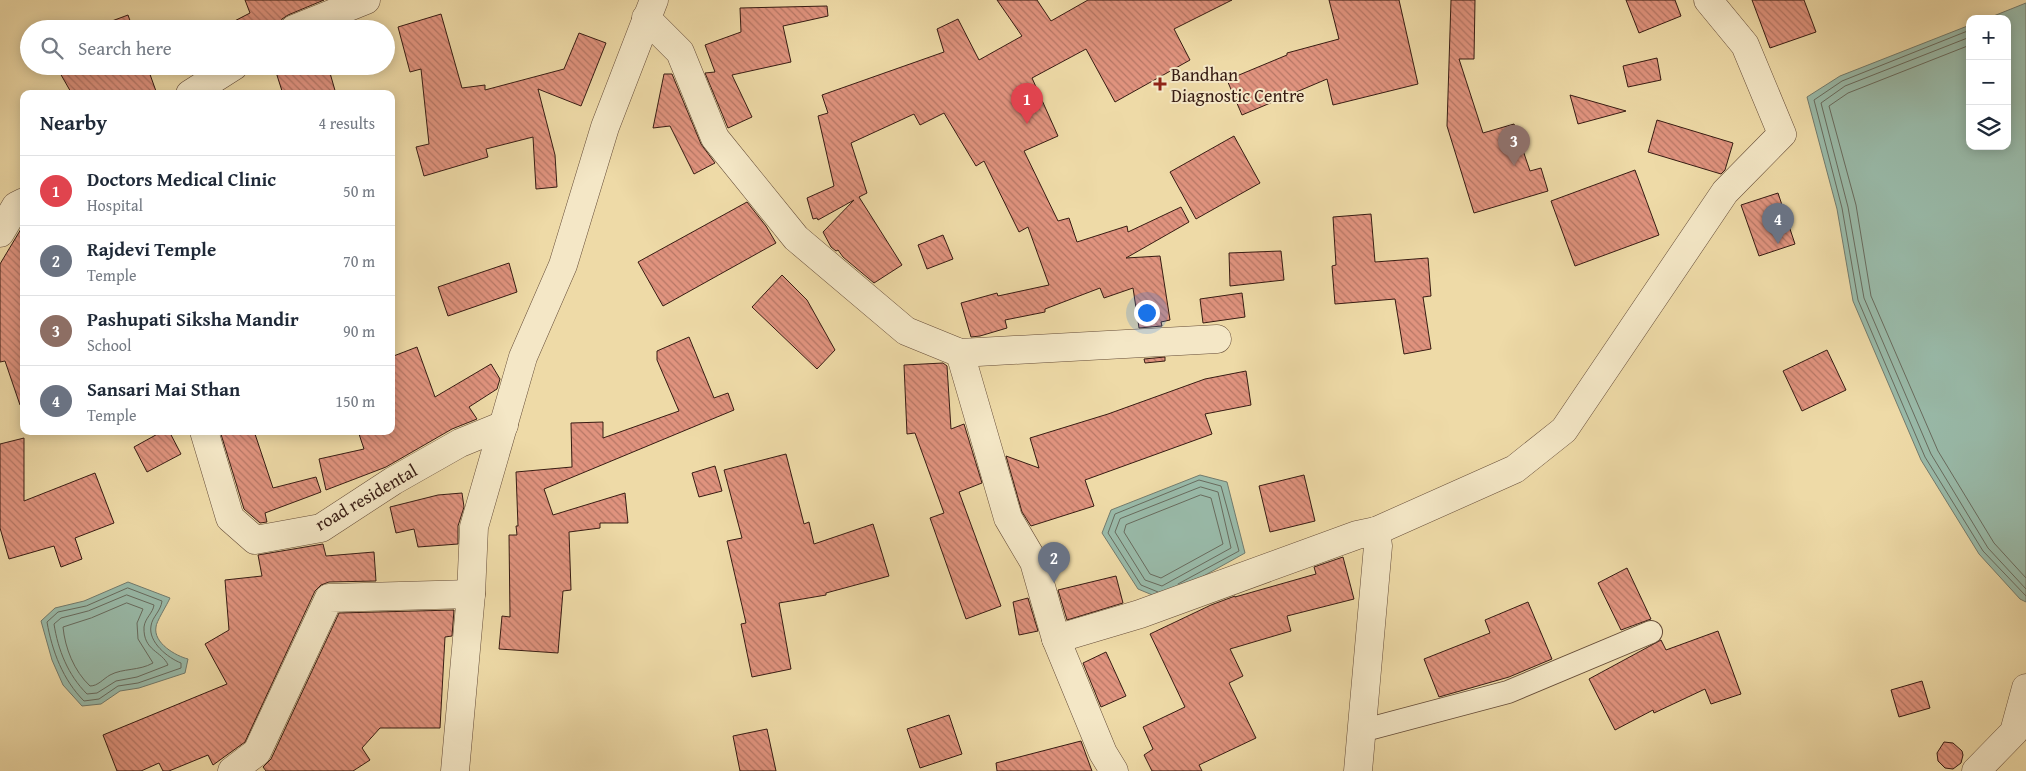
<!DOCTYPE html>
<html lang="en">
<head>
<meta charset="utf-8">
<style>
	:root { --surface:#fff; --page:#f6f6f7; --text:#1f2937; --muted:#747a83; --line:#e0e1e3; --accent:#2563eb }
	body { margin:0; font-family:"Gentium Book Plus",serif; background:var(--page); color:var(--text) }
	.controls { position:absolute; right:15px; top:15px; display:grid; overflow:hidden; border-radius:10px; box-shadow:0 2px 12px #0003 }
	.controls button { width:45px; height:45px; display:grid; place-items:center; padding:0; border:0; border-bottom:1px solid var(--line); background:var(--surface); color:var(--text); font:25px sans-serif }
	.you { position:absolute; left:1146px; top:312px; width:18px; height:18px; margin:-12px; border:4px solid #fff; border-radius:50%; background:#1a73e8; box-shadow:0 0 0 8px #1a73e833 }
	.badge { display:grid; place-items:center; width:32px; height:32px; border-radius:50%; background:var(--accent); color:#fff; font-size:16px; font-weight:700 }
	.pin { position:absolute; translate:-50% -41px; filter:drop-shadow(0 1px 2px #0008) }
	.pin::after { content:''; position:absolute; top:26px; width:18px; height:15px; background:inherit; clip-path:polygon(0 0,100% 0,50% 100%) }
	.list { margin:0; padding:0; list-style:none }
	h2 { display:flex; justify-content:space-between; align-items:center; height:65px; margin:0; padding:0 20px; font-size:21px }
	h2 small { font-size:16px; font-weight:400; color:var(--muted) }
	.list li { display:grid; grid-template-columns:32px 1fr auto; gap:15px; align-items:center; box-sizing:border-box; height:70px; padding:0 20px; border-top:1px solid var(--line) }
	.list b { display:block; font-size:19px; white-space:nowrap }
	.list p { margin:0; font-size:16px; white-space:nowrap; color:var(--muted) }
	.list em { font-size:16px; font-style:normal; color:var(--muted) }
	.icon { flex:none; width:28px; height:28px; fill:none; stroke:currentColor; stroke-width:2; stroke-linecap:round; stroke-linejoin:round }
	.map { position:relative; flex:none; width:2026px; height:771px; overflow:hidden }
	.search { position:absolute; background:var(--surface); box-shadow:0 2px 12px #0003; left:20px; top:20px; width:375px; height:55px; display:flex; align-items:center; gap:12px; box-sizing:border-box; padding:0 18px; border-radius:28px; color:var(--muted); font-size:19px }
	.panel { position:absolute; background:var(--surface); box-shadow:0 2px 12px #0003; left:20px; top:90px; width:375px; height:345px; border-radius:10px }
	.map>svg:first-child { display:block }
	.water { fill:#99baa9; stroke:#727b6d }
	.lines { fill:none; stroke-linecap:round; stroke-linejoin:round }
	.shore { stroke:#686b5e; stroke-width:1 }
	.building { fill:url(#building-back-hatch); stroke:#371c13 }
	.pedestrian-casing { stroke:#654c38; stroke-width:24 }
	.minor-casing { stroke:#654c38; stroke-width:29 }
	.pedestrian { stroke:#f4e7c6; stroke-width:22 }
	.minor { stroke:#f4e7c6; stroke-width:28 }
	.poi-dot { fill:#8f2418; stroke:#f4e7c6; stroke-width:2 }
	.labels { text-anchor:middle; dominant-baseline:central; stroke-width:4; stroke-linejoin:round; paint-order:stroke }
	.poi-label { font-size:18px; fill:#371c13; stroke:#f4e7c6; text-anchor:start }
	.street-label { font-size:18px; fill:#371c13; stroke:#f4e7c6 }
</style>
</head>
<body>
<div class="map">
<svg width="2026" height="771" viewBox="0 0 2026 771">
	<defs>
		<pattern id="building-back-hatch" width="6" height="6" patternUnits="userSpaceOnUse" patternTransform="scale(1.25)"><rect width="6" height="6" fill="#e0937e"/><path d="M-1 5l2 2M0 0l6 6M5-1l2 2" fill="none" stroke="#b67766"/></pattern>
	</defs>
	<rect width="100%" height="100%" fill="#eedaa7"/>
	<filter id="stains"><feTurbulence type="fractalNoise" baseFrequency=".004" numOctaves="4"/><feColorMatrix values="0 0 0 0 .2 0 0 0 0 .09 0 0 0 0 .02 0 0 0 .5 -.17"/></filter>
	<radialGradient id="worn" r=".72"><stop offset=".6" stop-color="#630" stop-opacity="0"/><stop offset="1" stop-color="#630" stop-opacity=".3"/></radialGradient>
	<g class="water">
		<polygon points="2026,3 2026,602 2020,599 1979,554 1921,460 1853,301 1837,209 1807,97 1840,76 1970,25 1970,146 2007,146 2007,19 1986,19"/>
		<polygon points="1200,475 1227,482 1245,553 1162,599 1138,589 1102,533 1111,510"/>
		<path d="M128 582 170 598C167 605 156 622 156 627 153 643 176 656 188 659L185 673 139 688 120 691 101 704 82 706 63 685 52 660 41 621 55 608 84 601Z"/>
	</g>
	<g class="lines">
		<g class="shore">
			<polyline points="1970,30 1842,81 1814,100 1842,208 1858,300 1925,457 1983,551 2026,596"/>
			<polyline points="1970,37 1845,86 1821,103 1848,207 1864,298 1931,454 1988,548 2026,589"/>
			<polyline points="1970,45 1848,93 1829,106 1856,205 1871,296 1938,451 1994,543 2026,578"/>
			<polygon points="1201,487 1218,492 1231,548 1162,586 1145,580 1115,532 1120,519"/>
			<polygon points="1201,495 1211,498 1223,544 1161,578 1150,574 1124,532 1126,525"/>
			<path d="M128 588 162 601C161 611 152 617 151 626 148 642 168 658 181 663V668L138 683 118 686 99 699 84 701C63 680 52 651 47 622L58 612 86 606Z"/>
			<polyline points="1158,592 1141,585 1108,533 1115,514 1199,480 1221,486 1239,551 1178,584"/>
			<path d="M127 595 154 605C153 613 145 618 144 627 143 651 162 651 168 665L137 677 116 681 97 693 87 694C68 675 58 650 54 624L61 618 88 611Z"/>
			<path d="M127 603 143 609 137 623 138 639 153 663C139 671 123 668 110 675 103 679 98 686 90 686 74 671 65 648 63 627L91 618Z"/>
		</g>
	</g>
	<g class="building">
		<polygon points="245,0 324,0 288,15 282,19 280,24 267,29 219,29 250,13"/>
		<polygon points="997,0 1037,0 1051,21 1088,0 1232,0 1174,29 1190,60 1115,102 1086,49 1032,78 1058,136 1024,151 1058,221 1069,218 1077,242 1127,226 1128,232 1181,207 1189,222 1126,258 1160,256 1170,320 1161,322 1162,326 1139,328 1133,288 1104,298 1100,288 1045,309 1045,312 1005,320 1007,328 980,336 971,337 961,303 997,293 998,296 1049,285 1028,227 1019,232 984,161 976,166 944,113 920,125 914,114 851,143 867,193 859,197 902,265 874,283 843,257 838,250 836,251 831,247 823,232 854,200 818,220 817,218 813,219 807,198 834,186 818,116 828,113 822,95 944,52 937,29 958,19 979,60 1022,36"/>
		<polygon points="1329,0 1399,0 1418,84 1333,105 1327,79 1242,115 1227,80 1287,55 1287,53 1339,39"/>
		<polygon points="1451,0 1475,0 1474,59 1459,59 1483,133 1514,124 1530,171 1541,168 1548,191 1474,213 1447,126"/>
		<polygon points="1626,0 1675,0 1681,16 1639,33"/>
		<polygon points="1752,0 1804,0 1816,32 1770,48"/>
		<polygon points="827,6 828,16 783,26 791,62 732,75 752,117 728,128 705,73 715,72 705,45 741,32 740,8"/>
		<polygon points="441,14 462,88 485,85 485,90 564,69 579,33 606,43 581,106 538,89 555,155 557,187 536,189 533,137 486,149 488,157 424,176 416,147 429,144 421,69 410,72 398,27"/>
		<polygon points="128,15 133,29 93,29 93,28"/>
		<polygon points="1657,58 1661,80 1628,87 1623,66"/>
		<polygon points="56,66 147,66 157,94 72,94"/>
		<polygon points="274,66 328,66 336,94 283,94"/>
		<polygon points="664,74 672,74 701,144 715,163 694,174 670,126 653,128"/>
		<polygon points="1570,95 1626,111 1578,124"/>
		<polygon points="1657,120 1733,143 1725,170 1721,174 1648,152"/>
		<polygon points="1234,136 1260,183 1196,219 1170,172"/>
		<polygon points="1635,170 1659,235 1575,266 1551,201"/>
		<polygon points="1778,193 1795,244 1759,256 1741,205"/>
		<polygon points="747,202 766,226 776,243 663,306 638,262"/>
		<polygon points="1371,214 1375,262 1428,258 1431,296 1423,297 1431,349 1404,354 1395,299 1335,304 1332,266 1336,265 1333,217"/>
		<polygon points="24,224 24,405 20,405 5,361 0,362 0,264"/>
		<polygon points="943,235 953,259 927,269 918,245"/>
		<polygon points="1281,251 1284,280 1230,286 1229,253"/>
		<polygon points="509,263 517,292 448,316 438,287"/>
		<polygon points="782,275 807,300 835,350 817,369 752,307"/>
		<polygon points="1242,293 1245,317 1203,323 1200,299"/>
		<polygon points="689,337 714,398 728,393 734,410 544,489 553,515 625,493 628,523 600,523 600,528 569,532 571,590 563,591 558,653 499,649 502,616 510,617 509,535 517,535 516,526 518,526 516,472 572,467 571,423 603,422 603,438 679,411 657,360 657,351"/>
		<polygon points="417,347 435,397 491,364 500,379 497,389 469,407 477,419 452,429 386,467 326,490 319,459 364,449 358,431 391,431 391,357"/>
		<polygon points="1827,350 1846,390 1802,411 1783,371"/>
		<polygon points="1165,357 1165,361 1145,363 1144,359"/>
		<polygon points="943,363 947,366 951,429 964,424 982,483 959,492 1001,606 966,619 930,518 944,513 915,433 907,434 904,365"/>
		<polygon points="1246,371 1251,405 1205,414 1212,434 1085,480 1094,506 1031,526 1022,512 1006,456 1039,468 1030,438 1108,414 1205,379"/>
		<polygon points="163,431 169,431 181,454 147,472 134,447"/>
		<polygon points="220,431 254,431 273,488 316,477 321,492 265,513 267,522 260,523 244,509"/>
		<polygon points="24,438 24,501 95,473 114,523 75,538 82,559 61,567 54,546 9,559 0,528 0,444"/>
		<polygon points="786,454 804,524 809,522 814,544 873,524 889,576 826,593 826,595 779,603 791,669 752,677 741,624 746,623 727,541 742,538 724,470"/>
		<polygon points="715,466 722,491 699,497 692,473"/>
		<polygon points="1304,475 1315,521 1270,532 1259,486"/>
		<polygon points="462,493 464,507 458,526 458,544 418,547 414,529 396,533 390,507 438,495"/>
		<polygon points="323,544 326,556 374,552 376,581 329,582 321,585 315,591 245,742 213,765 208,755 169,771 163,771 159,763 141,771 117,771 103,735 227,684 205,644 229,630 225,580 262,576 258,555"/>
		<polygon points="1343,557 1354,599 1287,616 1291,631 1230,649 1243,676 1229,683 1256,738 1199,765 1202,771 1152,771 1144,755 1153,749 1143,727 1185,707 1150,634 1211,605 1235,596 1235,597 1316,574 1314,567"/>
		<polygon points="1627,568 1651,619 1621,630 1598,583"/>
		<polygon points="1116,576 1123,603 1067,620 1058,590"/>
		<polygon points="1028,598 1038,631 1019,635 1013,602"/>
		<polygon points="1528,602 1552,659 1509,677 1439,697 1424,659 1490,633 1485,620"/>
		<polygon points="454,610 452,636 445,637 440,728 380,728 362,748 370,760 353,771 266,771 263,767 271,759 339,613"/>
		<polygon points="1718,631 1741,694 1711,704 1705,689 1654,713 1653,710 1615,730 1589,679 1661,640 1666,650"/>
		<polygon points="1106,652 1126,696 1101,707 1083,663"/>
		<polygon points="1922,681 1930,708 1899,717 1891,690"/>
		<polygon points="949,715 962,754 920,768 907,729"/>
		<polygon points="767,729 776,771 740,771 733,736"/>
		<polygon points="1081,741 1092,771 997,771 996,763"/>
		<polygon points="1944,742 1953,743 1962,751 1963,755 1961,763 1953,769 1945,768 1938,761 1937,753"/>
	</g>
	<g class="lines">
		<defs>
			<polyline id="pedestrian" points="1361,731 1508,692 1651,632"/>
			<g id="minor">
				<polyline points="646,18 680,52 715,138 796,238 906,331 960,353 1217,339"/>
				<polyline points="294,29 366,0"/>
				<polyline points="190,94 234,66"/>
				<polyline points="0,233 16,206 24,202"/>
				<polyline points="960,353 1008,518 1034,562 1056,639 1140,614 1357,535 1376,531 1515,469 1564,430 1725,192 1782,134 1745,45 1708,0"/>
				<polyline points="204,431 230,518 255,540 321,528 393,481 460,443 504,425"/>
				<polyline points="1056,639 1103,753 1114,771"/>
				<polyline points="232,771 257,752 329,598 471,594"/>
				<polyline points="455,771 471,594 474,527 523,357 563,265 605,127 654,0"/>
				<polyline points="1358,771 1378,546 1376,531"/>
				<polyline points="1976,771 2014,732 2026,688"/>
			</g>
		</defs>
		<use href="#pedestrian" class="pedestrian-casing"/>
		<use href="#minor" class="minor-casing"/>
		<use href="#pedestrian" class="pedestrian"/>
		<use href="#minor" class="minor"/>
	</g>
	<path class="poi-dot" d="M1157.5 76.5h5v5h5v5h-5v5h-5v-5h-5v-5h5z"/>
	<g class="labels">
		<g class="poi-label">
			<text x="1171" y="74">Bandhan<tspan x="1171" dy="21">Diagnostic Centre</tspan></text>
		</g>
		<g class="street-label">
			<text transform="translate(366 497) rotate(-30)">road residental</text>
		</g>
	</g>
	<rect width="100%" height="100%" filter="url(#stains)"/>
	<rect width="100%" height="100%" fill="url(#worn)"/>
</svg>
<div class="controls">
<button>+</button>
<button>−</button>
<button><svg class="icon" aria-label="layers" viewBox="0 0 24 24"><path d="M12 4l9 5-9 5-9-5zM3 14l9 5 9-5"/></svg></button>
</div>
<div class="you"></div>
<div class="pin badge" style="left:1027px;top:124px;background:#e0444e">1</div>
<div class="pin badge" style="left:1054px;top:583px;background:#6b7280">2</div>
<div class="pin badge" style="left:1514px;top:166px;background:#8d6e63">3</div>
<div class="pin badge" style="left:1778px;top:244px;background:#6b7280">4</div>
<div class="search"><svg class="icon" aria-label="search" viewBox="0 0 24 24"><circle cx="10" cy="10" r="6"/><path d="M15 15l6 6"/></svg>Search here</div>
<section class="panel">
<h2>Nearby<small>4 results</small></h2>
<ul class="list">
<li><span class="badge" style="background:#e0444e">1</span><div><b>Doctors Medical Clinic</b><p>Hospital</p></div><em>50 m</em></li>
<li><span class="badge" style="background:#6b7280">2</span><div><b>Rajdevi Temple</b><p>Temple</p></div><em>70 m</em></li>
<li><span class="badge" style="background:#8d6e63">3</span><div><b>Pashupati Siksha Mandir</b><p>School</p></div><em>90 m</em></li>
<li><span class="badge" style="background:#6b7280">4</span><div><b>Sansari Mai Sthan</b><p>Temple</p></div><em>150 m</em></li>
</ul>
</section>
</div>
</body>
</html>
